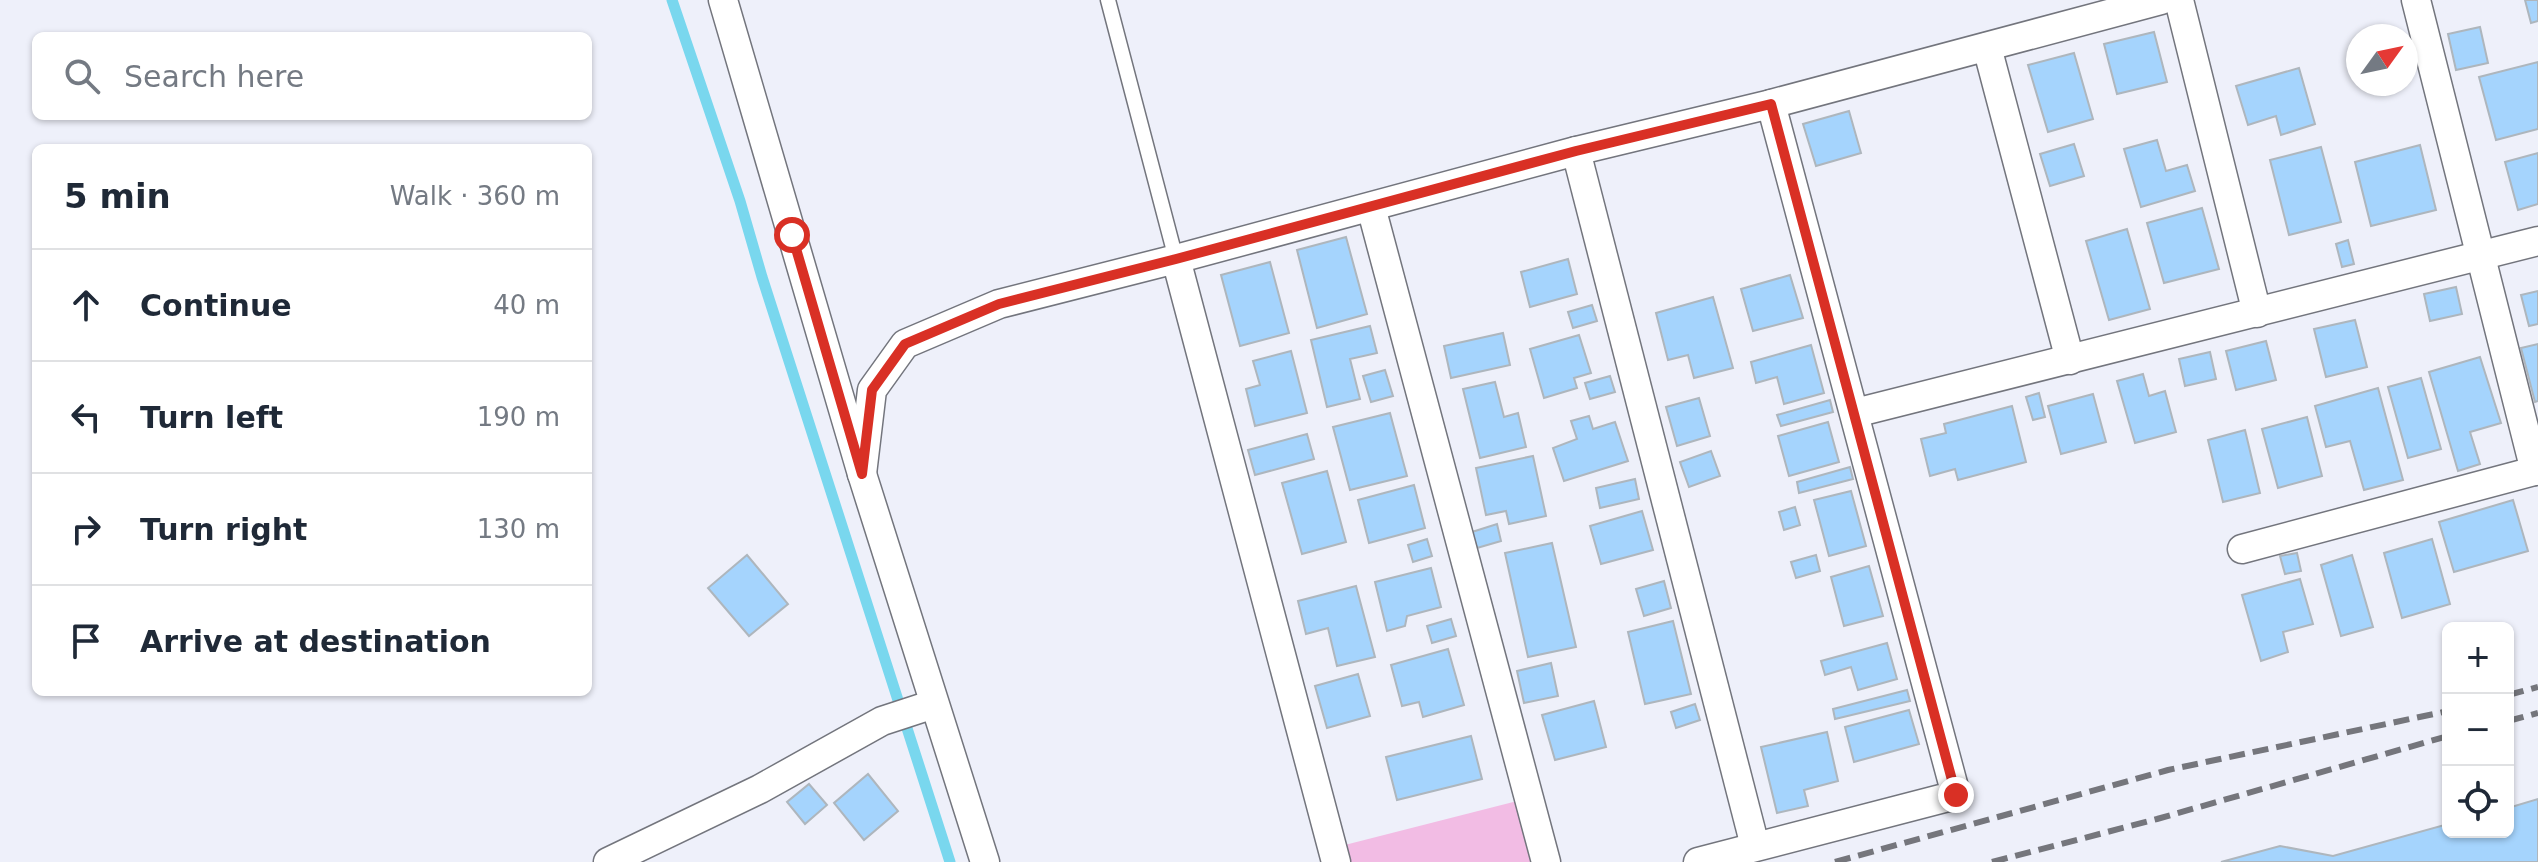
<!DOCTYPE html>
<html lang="en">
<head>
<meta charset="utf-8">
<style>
	:root { --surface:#fff; --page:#f6f6f7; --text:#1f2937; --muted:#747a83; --line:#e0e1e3 }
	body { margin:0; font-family:"DejaVu Sans",sans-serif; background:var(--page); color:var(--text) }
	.controls { position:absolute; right:24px; bottom:24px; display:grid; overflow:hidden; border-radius:12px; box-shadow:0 2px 6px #0004 }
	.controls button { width:72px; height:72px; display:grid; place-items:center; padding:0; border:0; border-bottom:2px solid var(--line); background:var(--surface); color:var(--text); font:40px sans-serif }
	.compass { position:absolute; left:2346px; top:24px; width:72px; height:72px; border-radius:50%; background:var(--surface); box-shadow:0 2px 6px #0004; rotate:57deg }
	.stop { position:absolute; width:24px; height:24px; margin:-18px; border:6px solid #d93025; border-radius:50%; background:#fff }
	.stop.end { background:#d93025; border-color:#fff; box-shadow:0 2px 8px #0008 }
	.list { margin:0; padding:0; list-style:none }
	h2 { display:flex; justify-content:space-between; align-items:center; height:104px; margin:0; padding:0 32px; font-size:34px }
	h2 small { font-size:26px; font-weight:400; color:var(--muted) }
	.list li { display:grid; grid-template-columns:52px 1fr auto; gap:24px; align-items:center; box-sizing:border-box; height:112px; padding:0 32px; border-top:2px solid var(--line) }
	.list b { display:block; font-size:30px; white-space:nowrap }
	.list em { font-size:26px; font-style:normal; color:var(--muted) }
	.icon { flex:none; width:44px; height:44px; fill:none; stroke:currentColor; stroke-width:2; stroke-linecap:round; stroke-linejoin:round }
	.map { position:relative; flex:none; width:2538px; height:862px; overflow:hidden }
	.search { position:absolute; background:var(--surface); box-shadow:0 2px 6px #0004; left:32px; top:32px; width:560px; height:88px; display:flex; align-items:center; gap:20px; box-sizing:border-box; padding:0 28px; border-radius:12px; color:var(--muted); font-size:30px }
	.panel { position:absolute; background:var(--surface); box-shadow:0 2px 6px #0004; left:32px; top:144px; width:560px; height:552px; border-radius:12px }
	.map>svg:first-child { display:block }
	.green { fill:#f2bce4 }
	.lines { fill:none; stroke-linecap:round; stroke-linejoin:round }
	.stream { stroke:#79d7ee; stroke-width:11 }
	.building { fill:#a5d4fd; stroke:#aeb6bd; stroke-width:2 }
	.lane-casing { stroke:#73757d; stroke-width:17 }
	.street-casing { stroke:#73757d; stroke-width:31 }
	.lane { stroke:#fff; stroke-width:14 }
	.street { stroke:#fff; stroke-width:28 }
	.rail { stroke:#75767c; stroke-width:6; stroke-dasharray:16 8; stroke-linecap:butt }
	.route { stroke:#d93025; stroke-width:10 }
</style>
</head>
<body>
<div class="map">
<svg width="2538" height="862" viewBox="0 0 2538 862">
	<rect width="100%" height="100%" fill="#eef0fa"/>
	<polygon class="green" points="1529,798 1546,862 1336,862 1333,848"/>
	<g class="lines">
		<polyline class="stream" points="672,0 740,201 762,277 950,862"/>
	</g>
	<g class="building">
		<polygon points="2525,0 2538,0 2538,21 2531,23"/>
		<polygon points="2480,27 2488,63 2456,70 2448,34"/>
		<polygon points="2154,32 2167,82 2117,94 2104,44"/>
		<polygon points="2074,53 2093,119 2048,132 2028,65"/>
		<polygon points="2538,62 2538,129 2496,140 2479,77"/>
		<polygon points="2299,68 2315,124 2281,135 2276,116 2248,125 2236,86"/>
		<polygon points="1849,111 1861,153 1816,166 1803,124"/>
		<polygon points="2157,140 2166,171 2187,165 2195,191 2141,207 2124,149"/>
		<polygon points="2074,144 2084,176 2050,186 2040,154"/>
		<polygon points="2420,145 2436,210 2371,226 2355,162"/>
		<polygon points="2321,147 2341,222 2289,235 2270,160"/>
		<polygon points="2538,153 2538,204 2518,210 2505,162"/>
		<polygon points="2202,208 2219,269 2164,283 2147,223"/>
		<polygon points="2127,229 2150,309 2109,320 2086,241"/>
		<polygon points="1346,237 1367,314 1317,328 1297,250"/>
		<polygon points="2348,240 2354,264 2342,267 2336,244"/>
		<polygon points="1568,259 1577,294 1530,307 1521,272"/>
		<polygon points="1270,262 1289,333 1240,346 1221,275"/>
		<polygon points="1790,275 1803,318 1753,331 1741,289"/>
		<polygon points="2456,287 2462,314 2430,321 2424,294"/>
		<polygon points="2538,291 2538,324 2529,326 2521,295"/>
		<polygon points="1713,297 1733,368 1694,378 1688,355 1668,360 1656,313"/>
		<polygon points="1592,305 1597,321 1573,328 1568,312"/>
		<polygon points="2355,320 2367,367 2326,377 2314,329"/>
		<polygon points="1370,326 1377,353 1350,359 1360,399 1327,407 1311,340"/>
		<polygon points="1503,333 1510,365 1451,378 1444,346"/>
		<polygon points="1579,335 1591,373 1574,378 1577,388 1544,398 1530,349"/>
		<polygon points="2266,341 2276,380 2236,390 2226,351"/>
		<polygon points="2538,344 2538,401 2535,402 2521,348"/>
		<polygon points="1811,345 1824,393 1784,404 1777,377 1756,383 1751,362"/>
		<polygon points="1291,351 1307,413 1255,426 1246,389 1260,385 1253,361"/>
		<polygon points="2210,352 2216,379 2185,386 2179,359"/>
		<polygon points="2480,357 2501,423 2470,432 2480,464 2458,471 2429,372"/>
		<polygon points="1385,370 1393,396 1371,402 1363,376"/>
		<polygon points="2143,374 2149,396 2165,391 2176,432 2135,443 2117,381"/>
		<polygon points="1610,376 1615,392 1590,399 1585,383"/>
		<polygon points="2421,378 2441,449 2408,458 2388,387"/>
		<polygon points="1495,382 1504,417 1518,413 1526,447 1480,458 1463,389"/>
		<polygon points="2378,388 2403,480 2364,490 2350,441 2326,447 2315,406"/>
		<polygon points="2039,393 2045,417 2033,420 2026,397"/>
		<polygon points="2093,394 2106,442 2061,454 2048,406"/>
		<polygon points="1699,398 1710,436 1677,446 1666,407"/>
		<polygon points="1830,400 1833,412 1781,426 1777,415"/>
		<polygon points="2012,406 2026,462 1958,480 1955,469 1930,476 1921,439 1946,433 1944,424"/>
		<polygon points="1390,413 1407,476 1350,490 1333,427"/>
		<polygon points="1589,416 1593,429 1615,422 1628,461 1564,481 1553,448 1577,439 1571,421"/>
		<polygon points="2307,417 2322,476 2278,488 2262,429"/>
		<polygon points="1828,422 1839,462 1789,476 1778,436"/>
		<polygon points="2245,430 2260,493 2223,502 2208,440"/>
		<polygon points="1307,434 1314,459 1255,475 1248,450"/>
		<polygon points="1711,451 1720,476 1689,487 1680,462"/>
		<polygon points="1533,456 1546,516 1509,524 1506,511 1486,515 1476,468"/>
		<polygon points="1850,467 1853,479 1799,493 1797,482"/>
		<polygon points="1327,471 1346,542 1302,554 1282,483"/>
		<polygon points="1635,479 1639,499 1600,508 1596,488"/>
		<polygon points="1414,485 1425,528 1369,543 1358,500"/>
		<polygon points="1851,491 1866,546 1829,556 1814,500"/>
		<polygon points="2513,500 2528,551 2454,572 2439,522"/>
		<polygon points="1795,507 1800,525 1784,530 1779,512"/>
		<polygon points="1642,511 1653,550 1601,564 1590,526"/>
		<polygon points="1497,524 1501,541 1477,548 1472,532"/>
		<polygon points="1427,539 1432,556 1413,562 1408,545"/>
		<polygon points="2432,539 2450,604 2402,618 2384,553"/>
		<polygon points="1552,543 1576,647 1528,657 1505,553"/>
		<polygon points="2297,553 2301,571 2285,574 2280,556"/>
		<polygon points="747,555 788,604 749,636 708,588"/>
		<polygon points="1816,555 1820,571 1796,578 1791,562"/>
		<polygon points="2352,555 2373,627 2341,636 2321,565"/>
		<polygon points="1869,566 1883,616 1844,626 1831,577"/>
		<polygon points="1431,568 1441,607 1407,616 1405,626 1387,631 1375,582"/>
		<polygon points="2300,579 2313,624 2283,632 2288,652 2261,661 2242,595"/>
		<polygon points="1664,581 1671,608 1644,616 1636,589"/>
		<polygon points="1356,586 1375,657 1337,666 1328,628 1306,634 1298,601"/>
		<polygon points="1451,619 1456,636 1432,643 1427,626"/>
		<polygon points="1673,621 1691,694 1645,704 1628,632"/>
		<polygon points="1887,643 1897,679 1858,690 1851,667 1825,675 1821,661"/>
		<polygon points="1448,649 1464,705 1423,717 1419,702 1402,706 1391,665"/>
		<polygon points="1551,663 1558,696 1524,703 1517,671"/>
		<polygon points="1358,674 1370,716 1327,728 1315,686"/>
		<polygon points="1907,690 1910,701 1835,719 1833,709"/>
		<polygon points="1594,701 1606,747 1555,760 1542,715"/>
		<polygon points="1695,704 1700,720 1676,728 1671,712"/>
		<polygon points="1909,710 1919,744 1854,762 1845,727"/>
		<polygon points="1827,732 1838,781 1804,790 1808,806 1777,813 1761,747"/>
		<polygon points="1471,736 1482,779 1397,800 1386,757"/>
		<polygon points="868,774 898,811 864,840 834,803"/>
		<polygon points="809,784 827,805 805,824 787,802"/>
		<polygon points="2538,799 2538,862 2221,862 2280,846 2333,856 2448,824 2448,832 2508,832 2508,808"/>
	</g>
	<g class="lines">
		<defs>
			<polyline id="lane" points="1108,0 1176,259"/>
			<g id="street">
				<polyline points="723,0 862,474 985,862"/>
				<polyline points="2179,0 2257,313"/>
				<polyline points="2416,0 2535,471"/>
				<polyline points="1987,47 2070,360"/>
				<polyline points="1576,151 1755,846"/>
				<polyline points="1371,207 1546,862"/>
				<polyline points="1176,259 1336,862"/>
				<polyline points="1855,413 2538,241"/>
				<polyline points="862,474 872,390 905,344 999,304 1176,259 1576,151 1771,104 2161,0"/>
				<polyline points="2242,549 2538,470"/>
				<polyline points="608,862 760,789 882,721 934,704"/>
				<polyline points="1698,862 1956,795 1771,104"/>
			</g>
		</defs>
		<use href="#lane" class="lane-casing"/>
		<use href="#street" class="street-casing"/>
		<use href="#lane" class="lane"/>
		<use href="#street" class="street"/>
		<g class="rail">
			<polyline points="2508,695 2538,687"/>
			<polyline points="2508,721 2538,713"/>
			<polyline points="1835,862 2168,770 2448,711"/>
			<polyline points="1992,862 2157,819 2448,736"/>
		</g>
	</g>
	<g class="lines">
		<polyline class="route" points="792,235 862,474 872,390 905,344 999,304 1176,259 1576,151 1771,104 1956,795"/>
	</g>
</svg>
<div class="controls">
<button>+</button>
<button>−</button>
<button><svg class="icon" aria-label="locate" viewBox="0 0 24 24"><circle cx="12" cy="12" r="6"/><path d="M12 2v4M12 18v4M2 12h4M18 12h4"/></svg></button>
</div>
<svg class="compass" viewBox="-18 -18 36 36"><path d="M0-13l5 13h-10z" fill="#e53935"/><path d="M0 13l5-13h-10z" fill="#747a83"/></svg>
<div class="stop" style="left:792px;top:235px"></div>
<div class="stop end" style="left:1956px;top:795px"></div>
<div class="search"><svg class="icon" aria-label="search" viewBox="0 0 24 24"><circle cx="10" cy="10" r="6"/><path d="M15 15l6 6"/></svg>Search here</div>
<section class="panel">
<h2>5 min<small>Walk · 360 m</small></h2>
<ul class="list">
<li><svg class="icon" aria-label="ahead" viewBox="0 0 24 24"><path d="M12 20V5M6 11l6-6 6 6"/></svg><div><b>Continue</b></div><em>40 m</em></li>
<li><svg class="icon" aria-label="left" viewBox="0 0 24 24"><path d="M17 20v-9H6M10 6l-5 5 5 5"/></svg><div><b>Turn left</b></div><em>190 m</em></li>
<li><svg class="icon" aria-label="right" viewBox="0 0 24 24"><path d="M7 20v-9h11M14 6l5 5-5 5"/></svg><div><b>Turn right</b></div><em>130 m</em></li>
<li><svg class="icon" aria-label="arrive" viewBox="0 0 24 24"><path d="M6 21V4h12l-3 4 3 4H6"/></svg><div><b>Arrive at destination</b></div></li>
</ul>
</section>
</div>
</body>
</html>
